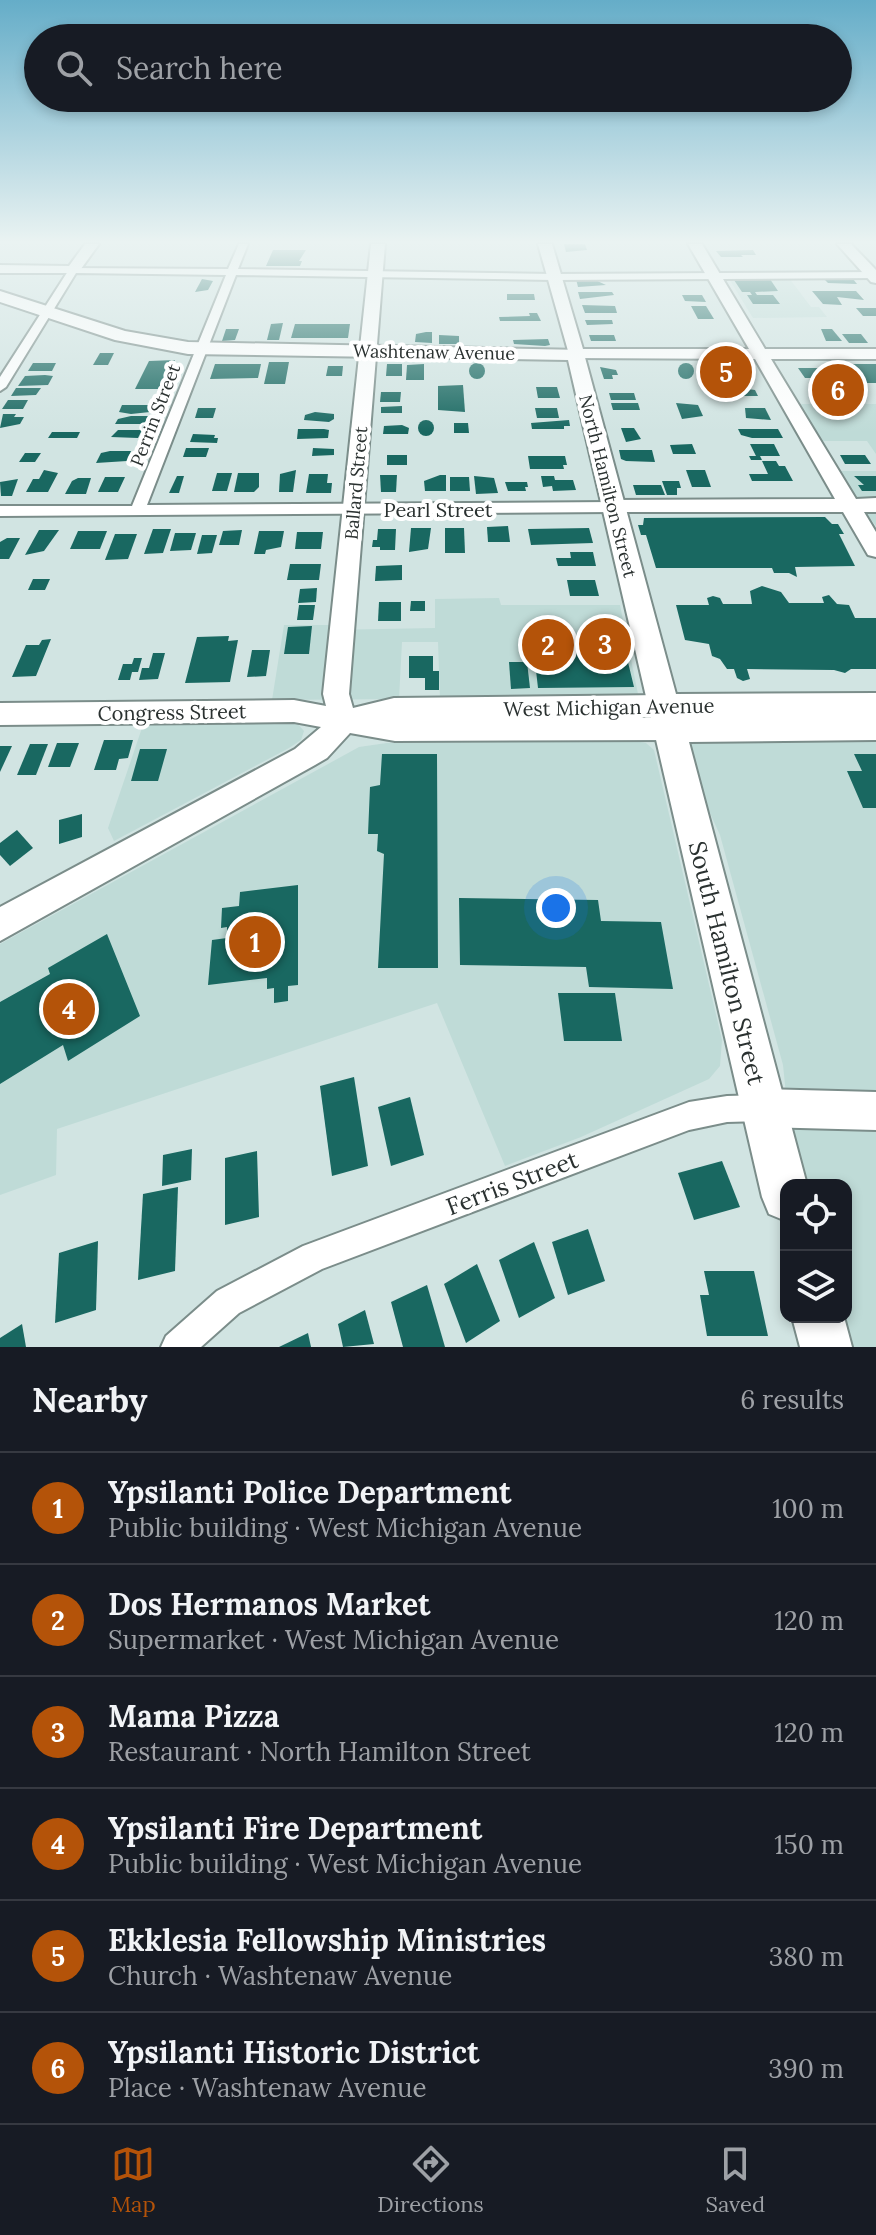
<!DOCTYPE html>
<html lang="en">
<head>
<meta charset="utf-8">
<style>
	:root { --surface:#171b24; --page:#20242c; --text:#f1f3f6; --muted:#9ea1a6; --line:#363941; --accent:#b45309 }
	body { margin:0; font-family:Lora,serif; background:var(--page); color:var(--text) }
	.controls { position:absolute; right:24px; bottom:24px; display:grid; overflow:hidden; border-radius:16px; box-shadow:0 4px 12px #0003 }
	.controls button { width:72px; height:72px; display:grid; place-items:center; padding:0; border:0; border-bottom:2px solid var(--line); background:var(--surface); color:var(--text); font:40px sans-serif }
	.you { position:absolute; left:556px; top:908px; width:28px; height:28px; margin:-20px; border:6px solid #fff; border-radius:50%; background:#1a73e8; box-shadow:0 0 0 12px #1a73e833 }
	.badge { display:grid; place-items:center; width:52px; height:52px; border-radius:50%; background:var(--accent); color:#fff; font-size:26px; font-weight:700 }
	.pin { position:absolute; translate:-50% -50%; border:4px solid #fff; box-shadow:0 2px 8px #0006 }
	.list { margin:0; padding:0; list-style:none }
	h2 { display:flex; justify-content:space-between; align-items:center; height:104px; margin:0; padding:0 32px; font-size:34px }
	h2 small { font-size:26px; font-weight:400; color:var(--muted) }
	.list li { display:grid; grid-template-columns:52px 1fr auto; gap:24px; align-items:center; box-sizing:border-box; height:112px; padding:0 32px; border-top:2px solid var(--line) }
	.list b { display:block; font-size:30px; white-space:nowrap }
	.list p { margin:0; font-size:26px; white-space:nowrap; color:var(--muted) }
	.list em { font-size:26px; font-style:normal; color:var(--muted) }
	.icon { flex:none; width:44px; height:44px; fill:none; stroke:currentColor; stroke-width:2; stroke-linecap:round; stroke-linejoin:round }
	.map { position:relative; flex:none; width:876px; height:1347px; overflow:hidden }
	.search { position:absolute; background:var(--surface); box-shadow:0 4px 12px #0003; left:24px; right:24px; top:24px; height:88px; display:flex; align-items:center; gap:20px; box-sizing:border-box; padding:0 28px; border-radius:44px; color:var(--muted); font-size:30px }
	.sheet { height:776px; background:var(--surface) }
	nav { display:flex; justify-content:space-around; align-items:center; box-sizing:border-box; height:112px; border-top:2px solid var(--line); background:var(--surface); font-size:22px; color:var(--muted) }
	nav a { display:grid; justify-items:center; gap:4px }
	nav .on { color:var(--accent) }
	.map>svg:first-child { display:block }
	.built { fill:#bfdbd7 }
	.building { fill:#196861 }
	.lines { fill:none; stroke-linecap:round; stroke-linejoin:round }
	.street-casing { stroke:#7b8d8a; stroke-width:4 }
	.secondary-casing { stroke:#7b8d8a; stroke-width:4 }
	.primary-casing { stroke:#7b8d8a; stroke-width:4 }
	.street { fill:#fff; fill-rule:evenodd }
	.secondary { fill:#fff; fill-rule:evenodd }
	.primary { fill:#fff; fill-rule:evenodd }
	.labels { text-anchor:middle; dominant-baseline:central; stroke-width:8; stroke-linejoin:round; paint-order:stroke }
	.far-street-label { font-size:18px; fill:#2a3130; stroke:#fff }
	.street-label { font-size:20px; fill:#2a3130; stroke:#fff }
	.near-street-label { font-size:24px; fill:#2a3130; stroke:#fff }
</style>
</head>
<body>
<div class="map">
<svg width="876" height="1347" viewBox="0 0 876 1347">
	<rect width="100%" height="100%" fill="#d1e4e2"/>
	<g class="built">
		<polygon points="789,278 811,307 819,307 827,317 753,318 729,279"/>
		<polygon points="797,404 876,404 876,454 867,441 819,441"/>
		<polygon points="837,471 876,471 876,526 850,492"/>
		<polygon points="499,598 501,605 620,605 638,694 440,698 438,642 402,642 399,699 272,700 284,625 329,625 329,630 435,628 435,599"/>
		<polygon points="144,722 296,722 304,731 301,740 289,748 114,841 108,828"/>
		<polygon points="876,739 876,1347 848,1347 840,1317 846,1317 846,1185 804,1185 790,1134 783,1065 720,835 692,774 684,740"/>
		<polygon points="634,741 646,743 654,750 722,1040 720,1066 709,1079 581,1137 505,1166 437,1003 57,1129 56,1175 0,1195 0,944 359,747 387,743"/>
	</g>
	<g class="building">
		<polygon points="564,244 585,244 587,250 566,252"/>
		<polygon points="273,250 306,250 299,261 302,261 300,266 266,266"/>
		<polygon points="753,250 756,255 741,255 743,257 721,257 716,251"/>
		<polygon points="202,279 213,281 208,290 195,292"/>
		<polygon points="576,279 593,279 606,285 578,287"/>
		<polygon points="770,279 778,291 755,292 757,295 773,295 780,304 753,304 747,295 752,295 750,292 742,292 734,280"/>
		<polygon points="840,279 853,279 857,284 828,283 825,280"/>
		<polygon points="812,291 856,291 864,300 837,297 842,305 823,304"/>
		<polygon points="578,292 612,292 614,295 580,299"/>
		<polygon points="507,294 534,294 535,300 507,300"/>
		<polygon points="682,295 702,295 706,302 685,301"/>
		<polygon points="582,305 615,306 617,313 585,313"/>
		<polygon points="691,306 706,306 714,319 698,319"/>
		<polygon points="856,308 876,308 876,316 863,316"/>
		<polygon points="529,313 537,313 541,321 500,321 499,317 530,316"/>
		<polygon points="585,320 612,320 613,324 587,325"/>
		<polygon points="283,323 279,340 267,340 271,324"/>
		<polygon points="295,324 350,324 348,338 291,338"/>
		<polygon points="226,329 239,329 235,340 222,341"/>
		<polygon points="821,329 832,329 842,341 826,341"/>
		<polygon points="426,332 432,332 432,343 415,342 416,334"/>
		<polygon points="842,334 861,334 868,343 849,343"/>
		<polygon points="439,335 459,336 459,344 439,344"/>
		<polygon points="589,335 614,335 616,341 591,341"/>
		<polygon points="548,339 550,345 545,346 514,344 513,340"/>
		<polygon points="100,353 114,353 108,365 93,365"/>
		<polygon points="175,360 163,389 135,389 149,361"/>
		<polygon points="269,362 289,362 285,384 264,384"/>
		<circle cx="686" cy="371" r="8"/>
		<polygon points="33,363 56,363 52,371 28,371"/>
		<circle cx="477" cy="371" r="8"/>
		<polygon points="215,364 261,364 258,378 210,379"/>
		<polygon points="387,364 402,364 402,376 386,376"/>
		<polygon points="424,364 424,380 406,380 407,365"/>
		<polygon points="835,364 876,364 876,383 855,383 851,379 845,379"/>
		<polygon points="328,366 343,366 342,376 326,376"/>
		<polygon points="600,367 616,370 618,375 612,375 613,379 604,379"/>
		<polygon points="702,367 743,368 749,375 749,378 707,378"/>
		<polygon points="798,368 828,368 834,378 805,378"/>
		<polygon points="25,376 45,375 53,376 48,385 18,386"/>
		<polygon points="809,384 834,384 839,393 831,393 832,398 820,398"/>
		<polygon points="463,385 465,412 438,410 438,386"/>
		<polygon points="536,387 557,387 560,398 538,398"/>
		<polygon points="733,387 755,390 758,396 733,396 730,390 735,390"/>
		<polygon points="16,388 41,388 36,395 11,396"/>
		<polygon points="381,392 401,392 400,402 380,402"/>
		<polygon points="609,393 634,393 636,400 611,400"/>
		<polygon points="8,400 28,400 23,409 2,409"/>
		<polygon points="611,403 638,403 640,410 613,410"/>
		<polygon points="676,403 698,405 703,416 682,419"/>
		<polygon points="122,405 153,405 150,412 131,414 119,412"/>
		<polygon points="402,406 402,413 381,413 381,407"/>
		<polygon points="198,408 216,408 213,418 195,418"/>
		<polygon points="535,408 557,408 559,418 537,418"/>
		<polygon points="745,408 765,408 771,420 746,418"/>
		<polygon points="315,412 334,414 334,419 329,422 304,420 305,415"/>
		<polygon points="3,414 16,414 14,417 24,417 20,424 0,428"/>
		<polygon points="131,416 148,416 145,424 115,424 118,419"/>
		<polygon points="569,420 570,426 564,426 564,429 532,429 531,423"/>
		<circle cx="426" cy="428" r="8"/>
		<polygon points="454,423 468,423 469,433 454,433"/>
		<polygon points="402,425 409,428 408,434 383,434 384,426"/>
		<polygon points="621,428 634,428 641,439 626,442"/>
		<polygon points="298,429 324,429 329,430 328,438 297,439"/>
		<polygon points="738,429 778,429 783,438 752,438 741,435"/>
		<polygon points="118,430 142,430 138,438 111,437"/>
		<polygon points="52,432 80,432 77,438 48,438"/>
		<polygon points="193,434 215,435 214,438 218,438 217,443 190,442"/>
		<polygon points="692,444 696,454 673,454 670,445"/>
		<polygon points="750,444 774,444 780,456 760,456 762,460 751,460 749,456 756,456"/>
		<polygon points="186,448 209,448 206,457 183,457"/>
		<polygon points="313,448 334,449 334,455 312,456"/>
		<polygon points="619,450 652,450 655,462 626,461 621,459"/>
		<polygon points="110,451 131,451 127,461 96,463 101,453"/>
		<polygon points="25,453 41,453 35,462 19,462"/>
		<rect x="387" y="455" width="20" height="10"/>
		<polygon points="840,455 865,455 871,464 845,464"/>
		<polygon points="528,456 565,456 567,465 563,465 564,469 530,469"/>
		<polygon points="762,461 776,461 779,466 785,466 793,481 752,481 749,474 768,474"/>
		<polygon points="44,470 58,473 48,492 26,492 33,479 39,479"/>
		<polygon points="296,470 293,492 279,492 280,474"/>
		<polygon points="686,470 705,470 711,487 692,487"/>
		<polygon points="217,473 232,473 227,491 212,491"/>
		<polygon points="238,473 259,473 259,487 254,492 234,492"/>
		<polygon points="309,474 328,474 327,483 332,483 331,493 306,493"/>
		<polygon points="380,475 397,475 396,492 381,492"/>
		<polygon points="440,475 446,475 446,491 425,491 424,481"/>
		<polygon points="177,476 184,476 179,493 169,493"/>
		<polygon points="474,476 494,478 498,493 476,494"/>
		<polygon points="541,476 554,476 555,480 573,480 576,490 553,491 552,486 543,487"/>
		<polygon points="854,476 876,476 876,491 862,491 858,485 864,485"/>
		<polygon points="105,477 125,477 118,492 98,492"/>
		<polygon points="450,477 469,477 470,491 450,491"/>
		<polygon points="78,478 91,478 86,494 65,494 72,481"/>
		<polygon points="18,479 12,496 1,496 0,482"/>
		<polygon points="662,481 679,481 681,488 677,488 677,495 667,495"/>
		<polygon points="505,482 527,482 528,487 525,487 526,491 508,491"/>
		<polygon points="633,485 661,485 665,495 636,495"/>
		<polygon points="825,517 832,524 838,524 844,534 839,534 855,566 795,567 797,577 789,573 774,573 772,568 656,568 646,535 641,535 638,525 643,525 644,518"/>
		<polygon points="508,526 510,542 488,542 487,527"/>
		<polygon points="411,528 431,528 428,549 409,552"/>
		<polygon points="445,528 464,528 465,553 445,553"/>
		<polygon points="589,528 593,543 531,545 528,529"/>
		<polygon points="153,529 171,529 163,553 144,554"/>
		<polygon points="378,529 396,529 395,550 380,550 380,547 372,547 373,540 377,540"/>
		<polygon points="39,530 59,530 44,551 25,555"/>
		<polygon points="242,530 239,545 219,545 223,531"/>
		<polygon points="78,531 107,531 100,549 70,549"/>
		<polygon points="259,531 284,531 281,547 266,550 265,554 254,554"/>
		<polygon points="297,532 323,532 321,549 295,549"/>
		<polygon points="175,533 196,533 191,550 170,551"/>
		<polygon points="115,534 137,534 128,559 105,560"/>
		<polygon points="202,535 217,535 212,553 197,554"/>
		<polygon points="7,538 20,538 9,559 0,559 0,542"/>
		<polygon points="570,552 593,552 596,566 558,566 556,558 571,558"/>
		<polygon points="290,564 321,564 319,580 287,580"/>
		<polygon points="402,565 402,580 375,581 376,566"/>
		<polygon points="33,579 50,579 45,590 28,590"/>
		<polygon points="567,580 595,580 599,596 570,596"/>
		<polygon points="762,586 781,592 789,603 824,603 822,597 829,595 837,604 849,605 855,618 876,618 876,669 851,669 845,673 834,670 747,669 750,679 743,681 737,678 734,669 727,669 720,659 712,656 709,644 685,640 676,605 709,605 707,598 713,596 720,598 723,604 752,604 750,591"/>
		<polygon points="317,588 316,602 298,603 300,589"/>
		<polygon points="411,601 425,601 425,611 410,611"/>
		<polygon points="379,602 401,602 401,621 378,621"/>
		<polygon points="299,605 315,605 313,620 297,620"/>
		<polygon points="312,626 309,654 284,654 288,627"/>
		<polygon points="565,634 565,637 577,637 580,657 626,654 634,687 538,688 532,635"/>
		<polygon points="229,636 228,641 238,640 230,682 185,683 197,637"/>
		<polygon points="51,639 36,676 12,677 26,645 39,645 42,640"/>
		<polygon points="585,639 624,639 626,649 587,649"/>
		<polygon points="252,650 270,650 266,676 247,677"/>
		<polygon points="153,653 165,653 158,679 139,680 142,668 149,668"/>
		<polygon points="409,656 433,656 433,671 439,671 439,690 425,690 425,678 409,678"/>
		<polygon points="134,658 142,658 138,672 132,672 130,680 118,680 123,664 132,664"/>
		<polygon points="509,662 527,662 530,688 511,689"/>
		<polygon points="104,740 133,740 128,758 119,759 116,770 94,770"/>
		<polygon points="57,743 79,743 70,767 48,767"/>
		<polygon points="30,744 48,744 36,775 17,775"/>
		<polygon points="0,746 12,746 0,772"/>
		<polygon points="140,749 167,749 158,781 131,781"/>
		<polygon points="382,754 437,754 438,968 378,968 384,854 377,851 378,834 368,834 370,787 380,785"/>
		<polygon points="854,754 876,754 876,808 863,808 847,771 862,771"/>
		<polygon points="82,814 82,837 59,844 59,820"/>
		<polygon points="17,830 33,848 10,866 0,855 0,843"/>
		<polygon points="298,885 298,985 288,986 288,1001 274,1003 274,988 267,989 267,978 208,985 212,940 227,938 227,927 221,928 222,908 239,906 240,892"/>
		<polygon points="459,898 598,900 601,921 661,922 673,989 589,987 586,967 460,965"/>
		<polygon points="107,934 140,1016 68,1061 63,1045 0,1084 0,1002 50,974 48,968"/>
		<polygon points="558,993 615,993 622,1041 564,1041"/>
		<polygon points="354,1077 368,1166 332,1176 320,1086"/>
		<polygon points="410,1097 424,1155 391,1166 378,1107"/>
		<polygon points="192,1149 191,1180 162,1186 163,1155"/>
		<polygon points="257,1151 259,1217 225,1225 225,1158"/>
		<polygon points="722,1161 740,1207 694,1220 678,1173"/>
		<polygon points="178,1187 175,1271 138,1280 143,1194"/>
		<polygon points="588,1229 605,1281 568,1295 552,1242"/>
		<polygon points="98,1241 96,1310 55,1323 59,1253"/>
		<polygon points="534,1242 555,1298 519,1318 499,1260"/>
		<polygon points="477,1264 500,1321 466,1343 444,1284"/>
		<polygon points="704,1271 754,1271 768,1336 707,1336 700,1295 709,1295"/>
		<polygon points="427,1285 445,1347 403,1347 391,1302"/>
		<polygon points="365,1310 374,1344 343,1347 338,1324"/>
		<polygon points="22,1324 26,1347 0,1347 0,1338"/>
		<polygon points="308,1333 311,1347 279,1347"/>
	</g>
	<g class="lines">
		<defs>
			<g id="street">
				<polygon points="239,244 248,244 238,269 553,274 876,272 876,278 553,280 236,275 147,505 613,502 620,507 613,512 0,516 0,506 132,506 226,275 76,273 6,387 0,391 0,377 70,268 228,269"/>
				<polygon points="762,1095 771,1099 775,1108 771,1117 762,1121 727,1122 689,1130 322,1269 239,1313 201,1347 161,1347 166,1336 217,1291 303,1246 689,1102 727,1096"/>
			</g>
			<g id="secondary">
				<polygon points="85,244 99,244 78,273 0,273 0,265 69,266"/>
				<polygon points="371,244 385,244 349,694 353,708 394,698 664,695 674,698 677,706 674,714 664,717 528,718 670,718 680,721 684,729 680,737 670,740 395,741 350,733 327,758 315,765 0,941 0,907 295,749 321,727 294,722 0,725 0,703 294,700 326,706 323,694"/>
				<polygon points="538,244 552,244 583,349 749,349 688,244 702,244 765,349 876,349 876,359 771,359 856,499 876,498 876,512 864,512 876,532 876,557 868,555 843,512 606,512 602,507 613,500 835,499 755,359 570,358"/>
				<polygon points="837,244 851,244 876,270 876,283 871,282"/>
				<polygon points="762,1089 876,1092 876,1130 762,1127 748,1122 743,1108 748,1094"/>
			</g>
			<g id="primary">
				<polygon points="0,291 125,331 188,342 583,350 676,694 876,693 876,740 689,742 807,1185 786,1185 786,1221 769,1214 762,1197 568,360 188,354 115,340 0,302"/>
				<polygon points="792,1317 844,1317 852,1347 800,1347"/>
			</g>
		</defs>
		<use href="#street" class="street-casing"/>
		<use href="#secondary" class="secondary-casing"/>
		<use href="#primary" class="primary-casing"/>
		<use href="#street" class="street"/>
		<use href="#secondary" class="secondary"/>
		<use href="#primary" class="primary"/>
	</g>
	<linearGradient id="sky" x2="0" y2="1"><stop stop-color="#65adc8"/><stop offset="0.56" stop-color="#eaf3f2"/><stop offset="1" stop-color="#eaf3f2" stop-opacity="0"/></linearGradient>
	<rect width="876" height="432" fill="url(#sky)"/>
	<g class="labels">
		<g class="far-street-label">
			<text transform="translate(434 352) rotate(1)">Washtenaw Avenue</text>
			<text transform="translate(155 415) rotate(-69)">Perrin Street</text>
			<text transform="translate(356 483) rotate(-85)">Ballard Street</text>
			<text transform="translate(608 486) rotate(76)">North Hamilton Street</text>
		</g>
		<g class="street-label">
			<text x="438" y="509">Pearl Street</text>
			<text transform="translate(609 707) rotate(-1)">West Michigan Avenue</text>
			<text transform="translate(172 712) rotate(-1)">Congress Street</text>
		</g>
		<g class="near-street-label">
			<text transform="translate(727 963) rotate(76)">South Hamilton Street</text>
			<text transform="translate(512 1183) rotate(-21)">Ferris Street</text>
		</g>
	</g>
</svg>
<div class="controls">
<button><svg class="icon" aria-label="locate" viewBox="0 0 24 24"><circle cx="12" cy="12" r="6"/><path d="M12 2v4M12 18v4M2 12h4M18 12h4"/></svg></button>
<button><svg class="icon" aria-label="layers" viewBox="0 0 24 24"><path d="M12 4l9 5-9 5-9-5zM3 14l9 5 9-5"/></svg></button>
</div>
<div class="you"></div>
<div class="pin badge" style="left:255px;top:942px">1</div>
<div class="pin badge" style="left:548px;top:645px">2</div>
<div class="pin badge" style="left:605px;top:644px">3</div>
<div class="pin badge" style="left:69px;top:1009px">4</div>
<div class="pin badge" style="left:726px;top:372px">5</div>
<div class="pin badge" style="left:838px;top:390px">6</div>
<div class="search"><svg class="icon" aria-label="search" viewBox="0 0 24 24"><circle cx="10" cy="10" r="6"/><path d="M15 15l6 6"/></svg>Search here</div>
</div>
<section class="sheet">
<h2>Nearby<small>6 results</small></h2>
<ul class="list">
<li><span class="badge">1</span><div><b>Ypsilanti Police Department</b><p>Public building · West Michigan Avenue</p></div><em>100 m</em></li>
<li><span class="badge">2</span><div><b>Dos Hermanos Market</b><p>Supermarket · West Michigan Avenue</p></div><em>120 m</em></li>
<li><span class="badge">3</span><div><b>Mama Pizza</b><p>Restaurant · North Hamilton Street</p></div><em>120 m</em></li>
<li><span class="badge">4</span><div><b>Ypsilanti Fire Department</b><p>Public building · West Michigan Avenue</p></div><em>150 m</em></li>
<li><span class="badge">5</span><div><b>Ekklesia Fellowship Ministries</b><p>Church · Washtenaw Avenue</p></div><em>380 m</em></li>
<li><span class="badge">6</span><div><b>Ypsilanti Historic District</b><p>Place · Washtenaw Avenue</p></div><em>390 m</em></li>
</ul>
</section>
<nav>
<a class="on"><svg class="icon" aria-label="map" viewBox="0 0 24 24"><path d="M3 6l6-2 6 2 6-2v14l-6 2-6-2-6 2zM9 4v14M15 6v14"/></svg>Map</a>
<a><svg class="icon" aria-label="directions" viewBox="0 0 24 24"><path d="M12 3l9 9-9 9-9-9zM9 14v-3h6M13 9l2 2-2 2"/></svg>Directions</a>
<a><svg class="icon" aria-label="saved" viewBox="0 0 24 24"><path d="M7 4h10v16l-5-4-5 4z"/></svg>Saved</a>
</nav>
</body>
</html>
